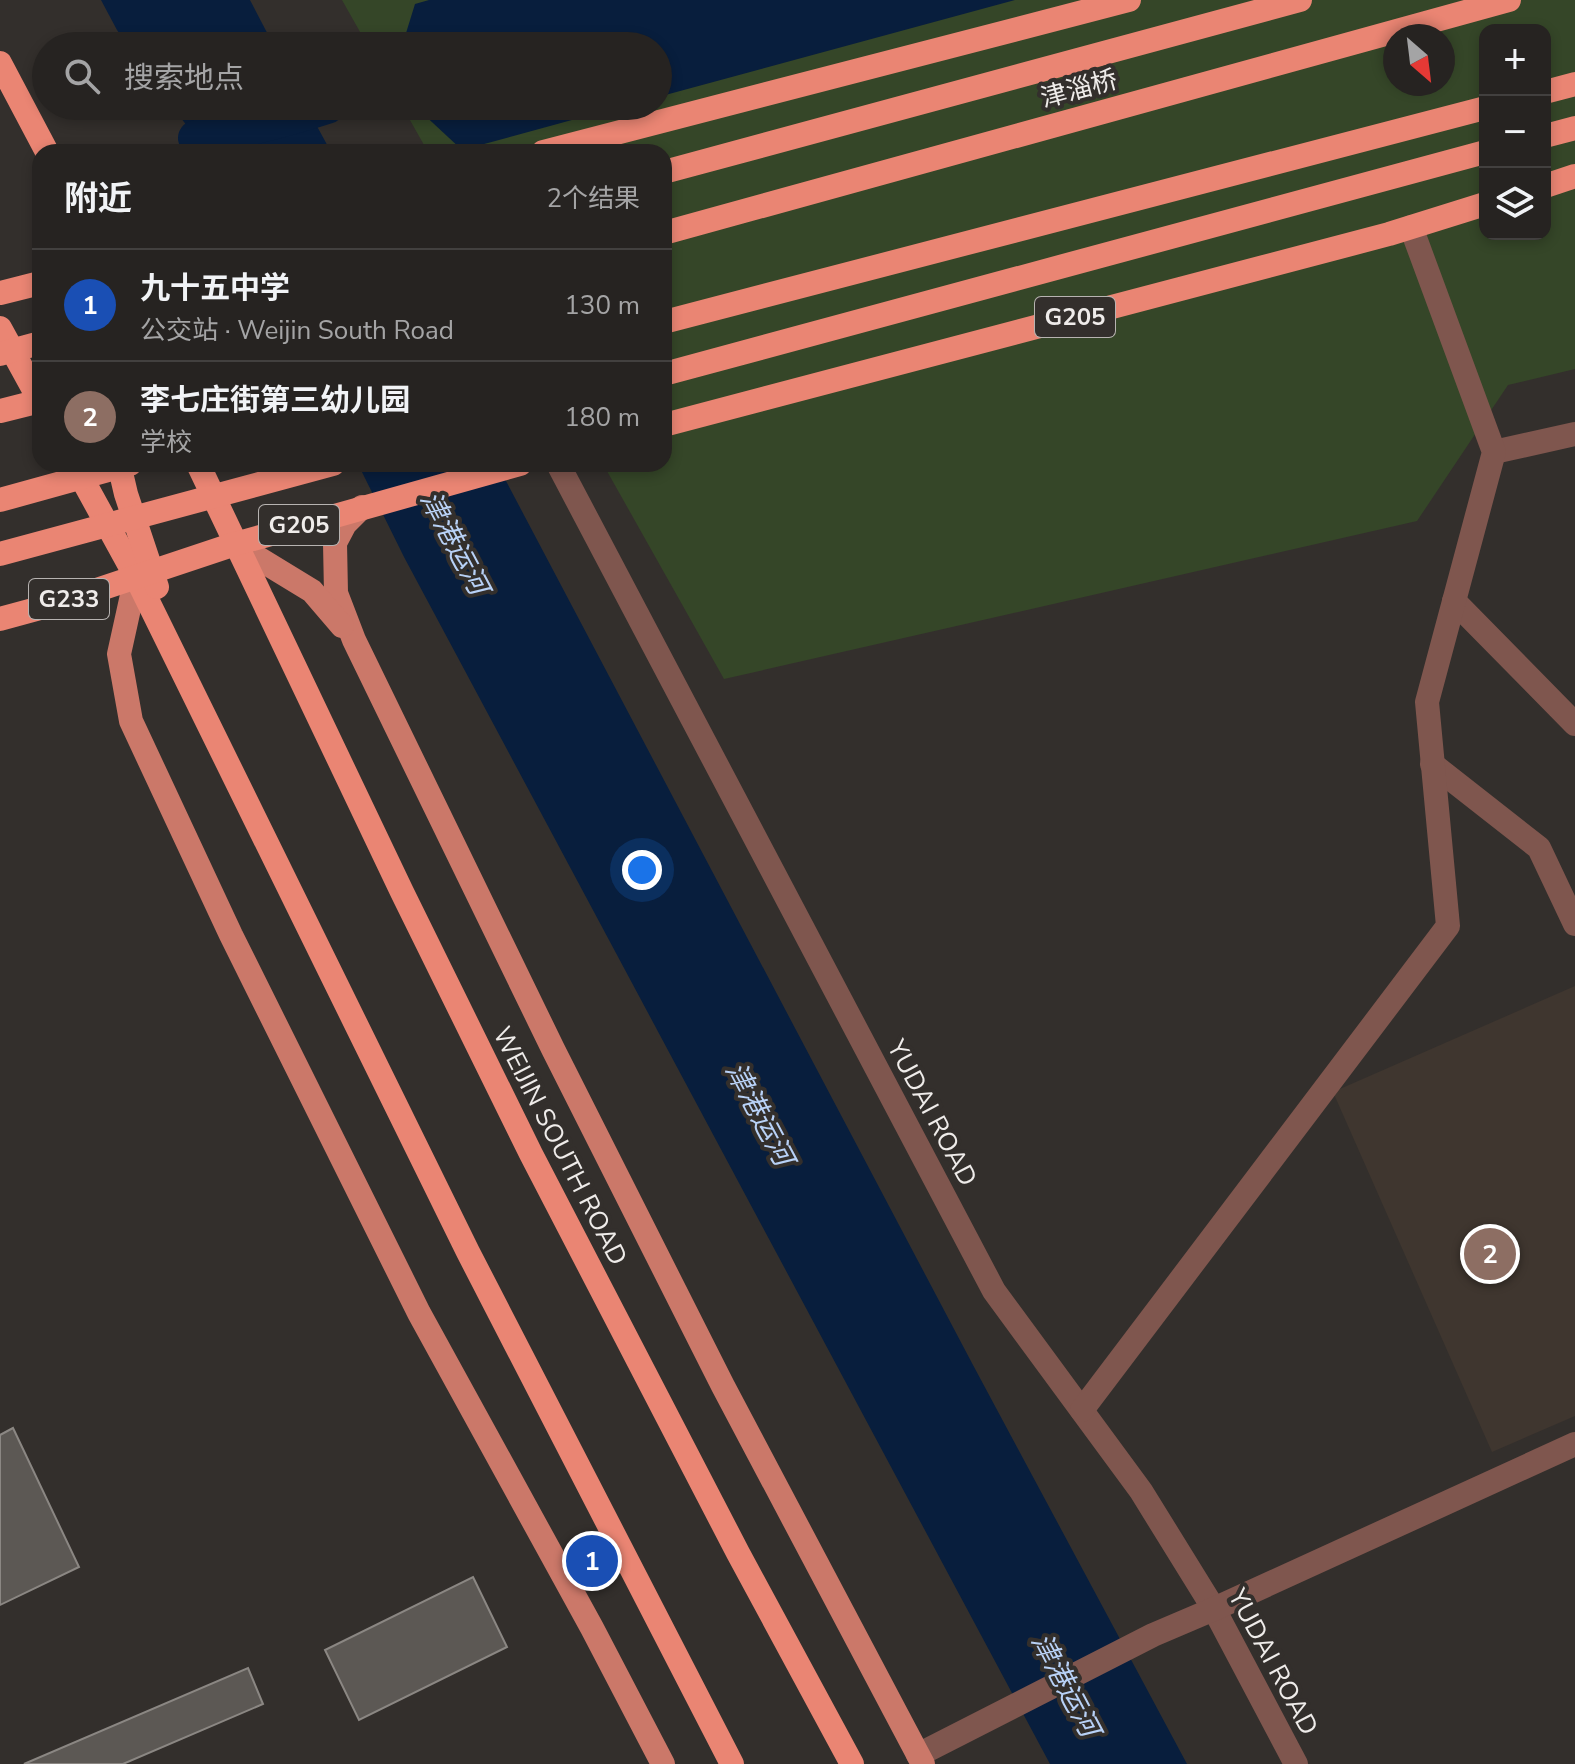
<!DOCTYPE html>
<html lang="zh">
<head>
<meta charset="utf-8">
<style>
	:root { --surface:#262321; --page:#322f2e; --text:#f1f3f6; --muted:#a4a4a5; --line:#42403f; --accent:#bca0f2 }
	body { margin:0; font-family:"Nunito Sans","Noto Sans SC",sans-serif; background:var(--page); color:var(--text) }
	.controls { position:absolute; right:24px; top:24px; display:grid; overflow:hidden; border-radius:16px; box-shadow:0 4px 12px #0003 }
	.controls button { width:72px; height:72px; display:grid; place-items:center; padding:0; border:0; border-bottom:2px solid var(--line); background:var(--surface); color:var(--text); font:40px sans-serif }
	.compass { position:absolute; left:1383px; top:24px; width:72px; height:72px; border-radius:50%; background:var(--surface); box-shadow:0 4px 12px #0003; rotate:152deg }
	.you { position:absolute; left:642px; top:870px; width:28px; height:28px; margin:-20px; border:6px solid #fff; border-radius:50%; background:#1a73e8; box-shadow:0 0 0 12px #1a73e833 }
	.badge { display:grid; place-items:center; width:52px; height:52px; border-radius:50%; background:var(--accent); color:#fff; font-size:26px; font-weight:700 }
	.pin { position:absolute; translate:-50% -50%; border:4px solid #fff; box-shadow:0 2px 8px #0006 }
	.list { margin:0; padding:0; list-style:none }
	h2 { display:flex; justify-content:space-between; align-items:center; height:104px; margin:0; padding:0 32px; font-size:34px }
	h2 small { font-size:26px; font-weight:400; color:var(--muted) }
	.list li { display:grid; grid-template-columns:52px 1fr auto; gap:24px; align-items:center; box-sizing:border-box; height:112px; padding:0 32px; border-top:2px solid var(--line) }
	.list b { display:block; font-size:30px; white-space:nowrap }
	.list p { margin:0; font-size:26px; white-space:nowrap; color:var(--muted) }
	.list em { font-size:26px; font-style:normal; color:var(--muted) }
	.icon { flex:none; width:44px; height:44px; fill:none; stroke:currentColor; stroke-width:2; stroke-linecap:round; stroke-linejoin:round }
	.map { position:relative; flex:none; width:1575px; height:1764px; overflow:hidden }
	.search { position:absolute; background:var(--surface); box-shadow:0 4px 12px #0003; left:32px; top:32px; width:640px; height:88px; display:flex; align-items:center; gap:20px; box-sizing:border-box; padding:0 28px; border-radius:44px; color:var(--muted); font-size:30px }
	.panel { position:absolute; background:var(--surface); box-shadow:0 4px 12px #0003; left:32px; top:144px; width:640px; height:328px; border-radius:24px }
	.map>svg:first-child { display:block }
	.built { fill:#3f362f }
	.green { fill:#354628; fill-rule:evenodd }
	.water { fill:#081e3d }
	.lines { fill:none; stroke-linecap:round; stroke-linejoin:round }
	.canal { stroke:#081e3d; stroke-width:36 }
	.building { fill:#5c5854; stroke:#8b8783; stroke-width:2 }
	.minor { stroke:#7f564e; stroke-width:24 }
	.major { stroke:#cb7869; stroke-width:24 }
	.highway { stroke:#ea8573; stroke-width:24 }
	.highway-bridge { stroke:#ea8573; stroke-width:24 }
	.labels { text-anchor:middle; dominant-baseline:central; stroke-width:8; stroke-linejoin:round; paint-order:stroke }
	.shield { fill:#332f2c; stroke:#b7b3b1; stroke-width:2 }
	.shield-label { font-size:24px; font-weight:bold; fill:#efecea }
	.street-label { font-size:26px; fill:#efecea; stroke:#332f2c }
	.water-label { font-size:28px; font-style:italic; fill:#b8d1f6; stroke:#332f2c }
</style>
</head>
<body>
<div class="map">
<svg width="1575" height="1764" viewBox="0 0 1575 1764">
	<rect width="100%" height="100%" fill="#332f2c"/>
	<polygon class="built" points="1575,986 1575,1416 1492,1452 1333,1092"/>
	<path class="green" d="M342 0H1575V369L1508 385 1417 521 724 679 603 464H664V152H428L402 106H658V46H368ZM1485 30H1545V234H1485ZM1395 36H1443V84H1395Z"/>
	<g class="water">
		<polygon points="101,0 250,0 274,46 128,46 117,30"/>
		<polygon points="429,0 1015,0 658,97 658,46 402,46 415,4"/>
		<polygon points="172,106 306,106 331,152 203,152 196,138"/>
		<polygon points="418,106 623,106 462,150 419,110"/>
		<polygon points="358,464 497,464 973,1365 1187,1764 1050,1764 404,557"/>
	</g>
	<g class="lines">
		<path class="canal" d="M196 138C241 131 284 120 327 106"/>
	</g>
	<g class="building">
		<polygon points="13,1428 79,1567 0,1605 0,1435"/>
		<polygon points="473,1577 507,1647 359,1720 325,1650"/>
		<polygon points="248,1668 263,1704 123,1764 24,1764"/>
	</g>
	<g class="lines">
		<g class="minor">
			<polyline points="1494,452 1575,434"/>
			<polyline points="558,464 994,1291 1141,1491 1214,1609 1296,1764"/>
			<polyline points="1454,601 1575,724"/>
			<polyline points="1432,764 1539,848 1575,924"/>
			<polyline points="1082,1410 1448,926 1427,702 1494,452 1411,227"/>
			<polyline points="918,1755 1153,1635 1214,1609 1575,1444"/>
		</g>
		<g class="major">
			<polyline points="362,507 345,524 335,543 336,593 354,640 553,1049 723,1386 923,1764"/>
			<polyline points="235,544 312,591 342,626"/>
			<polyline points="136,577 119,654 131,721 231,935 419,1313 592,1628 663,1764"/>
		</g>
		<g class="highway">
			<polyline points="0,63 47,152"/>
			<polyline points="1545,92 1575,84"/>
			<polyline points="1545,136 1575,128"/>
			<polyline points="543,152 1129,0"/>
			<polyline points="664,172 1300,0"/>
			<polyline points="1545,186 1575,176"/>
			<polyline points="664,233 1509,0"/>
			<polyline points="0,293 40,283"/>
			<polyline points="664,322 1485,108"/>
			<polyline points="0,328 40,401"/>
			<polyline points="664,374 1485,152"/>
			<polyline points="664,425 1389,234 1485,204"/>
			<polyline points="74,464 136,577 468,1252 732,1764"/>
			<polyline points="119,464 126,494 157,587"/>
			<polyline points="198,464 402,892 531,1154 738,1553 852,1764"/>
			<polyline points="0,619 55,604 235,544 520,464"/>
		</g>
		<g class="highway-bridge">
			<polyline points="0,354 40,343"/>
			<polyline points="0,411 40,401"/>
			<polyline points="0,500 130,464"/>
			<polyline points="0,554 333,464"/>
		</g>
	</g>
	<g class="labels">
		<g class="shield">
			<rect x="1035" y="297" width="80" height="40" rx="6"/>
			<rect x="259" y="505" width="80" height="40" rx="6"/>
			<rect x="29" y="579" width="80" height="40" rx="6"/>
		</g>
		<g class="shield-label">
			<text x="1075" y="317">G205</text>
			<text x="299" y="525">G205</text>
			<text x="69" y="599">G233</text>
		</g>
		<g class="street-label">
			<text transform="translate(1079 89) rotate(-15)">津淄桥</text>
			<text transform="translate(932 1113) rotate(62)">YUDAI ROAD</text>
			<text transform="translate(560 1146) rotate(63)">WEIJIN SOUTH ROAD</text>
			<text transform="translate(1273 1662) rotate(62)">YUDAI ROAD</text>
		</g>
		<g class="water-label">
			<text transform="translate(454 543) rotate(62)">津港运河</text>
			<text transform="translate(759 1114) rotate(62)">津港运河</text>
			<text transform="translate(1065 1685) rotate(62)">津港运河</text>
		</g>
	</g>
</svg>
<div class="controls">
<button>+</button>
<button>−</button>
<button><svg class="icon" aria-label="layers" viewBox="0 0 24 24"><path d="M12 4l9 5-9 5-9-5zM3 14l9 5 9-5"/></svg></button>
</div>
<svg class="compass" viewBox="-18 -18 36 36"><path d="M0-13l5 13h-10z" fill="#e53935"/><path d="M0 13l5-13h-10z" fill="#a4a4a5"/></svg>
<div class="you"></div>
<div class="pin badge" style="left:592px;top:1561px;background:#1a4fb4">1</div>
<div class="pin badge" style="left:1490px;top:1254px;background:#8d6e63">2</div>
<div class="search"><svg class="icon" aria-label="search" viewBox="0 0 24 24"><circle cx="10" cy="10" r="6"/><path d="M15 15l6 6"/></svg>搜索地点</div>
<section class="panel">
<h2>附近<small>2个结果</small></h2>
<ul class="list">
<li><span class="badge" style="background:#1a4fb4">1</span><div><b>九十五中学</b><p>公交站 · Weijin South Road</p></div><em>130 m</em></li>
<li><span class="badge" style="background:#8d6e63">2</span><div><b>李七庄街第三幼儿园</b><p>学校</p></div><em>180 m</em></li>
</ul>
</section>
</div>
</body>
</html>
